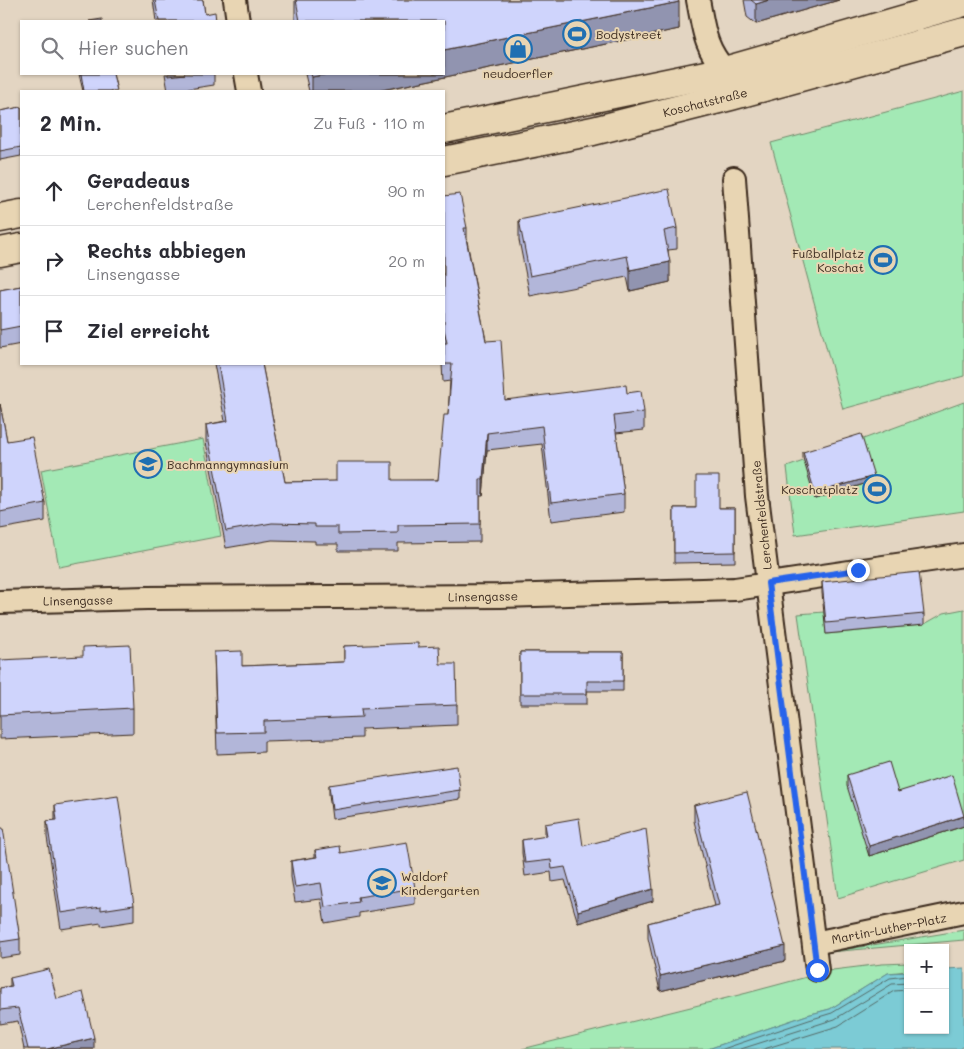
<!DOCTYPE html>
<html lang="de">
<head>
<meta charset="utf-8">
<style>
	:root { --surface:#fff; --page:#f7f7f7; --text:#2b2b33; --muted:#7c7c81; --line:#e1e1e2 }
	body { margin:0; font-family:Mali,sans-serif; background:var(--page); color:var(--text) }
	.controls { position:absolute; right:15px; bottom:15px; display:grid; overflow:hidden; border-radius:0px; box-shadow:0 1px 4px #0004 }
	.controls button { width:45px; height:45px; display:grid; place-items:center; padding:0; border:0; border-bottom:1px solid var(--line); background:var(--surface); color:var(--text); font:25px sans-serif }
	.stop { position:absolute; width:15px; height:15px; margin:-11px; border:4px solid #2563eb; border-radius:50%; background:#fff }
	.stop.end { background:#2563eb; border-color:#fff; box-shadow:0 1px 5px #0008 }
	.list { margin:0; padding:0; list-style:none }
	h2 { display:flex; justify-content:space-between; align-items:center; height:65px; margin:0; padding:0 20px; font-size:21px }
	h2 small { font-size:16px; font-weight:400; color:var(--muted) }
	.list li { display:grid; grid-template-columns:32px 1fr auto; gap:15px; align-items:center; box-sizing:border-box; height:70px; padding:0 20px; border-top:1px solid var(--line) }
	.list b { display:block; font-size:19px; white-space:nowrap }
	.list p { margin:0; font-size:16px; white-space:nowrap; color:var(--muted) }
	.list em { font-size:16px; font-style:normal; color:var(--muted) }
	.icon { flex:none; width:28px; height:28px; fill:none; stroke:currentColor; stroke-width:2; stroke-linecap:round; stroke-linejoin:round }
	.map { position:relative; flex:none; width:964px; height:1049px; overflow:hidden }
	.search { position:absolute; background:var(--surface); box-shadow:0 1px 4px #0004; left:20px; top:20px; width:425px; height:55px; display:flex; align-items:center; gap:12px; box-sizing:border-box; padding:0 18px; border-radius:0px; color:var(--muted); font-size:19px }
	.panel { position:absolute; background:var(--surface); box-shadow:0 1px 4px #0004; left:20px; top:90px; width:425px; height:275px; border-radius:0px }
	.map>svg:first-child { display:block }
	.green { fill:#a3e9b5; stroke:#6f8a6a }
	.water { fill:#7bcbd5; stroke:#618b8c }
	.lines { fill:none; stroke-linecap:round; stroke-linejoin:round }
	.shore { stroke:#556a67; stroke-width:1 }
	.street-casing { stroke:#3b2a1e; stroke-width:26 }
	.secondary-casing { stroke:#3b2a1e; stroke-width:31 }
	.street { stroke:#e8d5b3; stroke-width:22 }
	.secondary { stroke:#e8d5b3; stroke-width:28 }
	.wall { fill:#b2b6d9; stroke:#3b2a1e }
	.shaded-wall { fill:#9194b0; stroke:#3b2a1e }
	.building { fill:#cfd4fc; stroke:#3b2a1e }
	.route { stroke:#2563eb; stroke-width:6 }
	.labels { text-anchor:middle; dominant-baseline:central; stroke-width:4; stroke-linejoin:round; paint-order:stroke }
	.poi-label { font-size:12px; fill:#3b2a1e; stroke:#e8d5b3; text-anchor:start }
	.street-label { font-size:12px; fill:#3b2a1e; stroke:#e8d5b3 }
</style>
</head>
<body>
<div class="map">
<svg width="964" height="1049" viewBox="0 0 964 1049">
	<rect width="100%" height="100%" fill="#e3d5c2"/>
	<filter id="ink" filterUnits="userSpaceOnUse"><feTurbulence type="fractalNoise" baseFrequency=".02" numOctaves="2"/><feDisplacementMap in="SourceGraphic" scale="10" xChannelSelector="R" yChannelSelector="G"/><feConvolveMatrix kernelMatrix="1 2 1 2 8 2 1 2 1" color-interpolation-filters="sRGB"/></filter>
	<g filter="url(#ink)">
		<g class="green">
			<polygon points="964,91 964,376 843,409 771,143"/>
			<polygon points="964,402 964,511 795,535 787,467"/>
			<polygon points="203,439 221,536 59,567 41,470"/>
			<polygon points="964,609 964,860 838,898 798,614 824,612 826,634 923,625 944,613"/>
			<polygon points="964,930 964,940 830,952"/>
			<polygon points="908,963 908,971 888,973 830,1009 807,1015 708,1049 522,1049 747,993 833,970 882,964"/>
		</g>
		<polygon class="water" points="964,968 964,1046 960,1049 708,1049 807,1015 830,1009 888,973 908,972 908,1030 945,1030 945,969"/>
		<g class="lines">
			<g class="shore">
				<polyline points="723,1049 809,1020 832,1013 890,978 908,976"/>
				<polyline points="741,1049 835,1019 892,984 908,983"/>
				<polyline points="764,1049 838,1026 894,991 908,990"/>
			</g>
			<defs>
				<g id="street">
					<polyline points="235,0 238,21"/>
					<path d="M698 0C704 30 704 46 725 71"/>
					<polyline points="246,74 249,91"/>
					<polyline points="734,178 757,496 817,970"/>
					<polyline points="0,602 147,598 501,596 735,589 964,555"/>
					<polyline points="814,943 964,912"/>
				</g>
				<g id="secondary">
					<polyline points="444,129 725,71 964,2"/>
					<polyline points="444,161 593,131 731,96 964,32"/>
					<polyline points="0,218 21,214"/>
					<polyline points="0,252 21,248"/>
				</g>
			</defs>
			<use href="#street" class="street-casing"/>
			<use href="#secondary" class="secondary-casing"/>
			<use href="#street" class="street"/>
			<use href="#secondary" class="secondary"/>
		</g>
		<g class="wall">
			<polygon points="153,0 203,0 205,14 216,21 156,21"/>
			<polygon points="295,0 678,0 679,29 377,91 309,91 305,74 444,74 444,21 295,21"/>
			<polygon points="744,0 839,0 756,24 747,17"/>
			<polygon points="79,74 113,74 117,91 83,91"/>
			<polygon points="165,74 214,74 214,85 175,91 168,91"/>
			<polygon points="21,107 21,156 0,160 0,111"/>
			<polygon points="444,196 467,228 467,241 486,341 505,400 627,393 644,412 644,430 616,433 624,494 624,512 551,521 542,444 487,450 483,496 480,496 480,542 398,543 398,551 338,551 338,544 315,544 315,541 272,540 226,548 206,442 206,425 225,421 214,364 262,364 285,482 438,480 448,415 450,381 443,382 442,364 444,364"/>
			<polygon points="519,220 677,228 677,249 668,250 670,282 630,291 627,277 530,296 519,240"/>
			<polygon points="21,286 21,344 0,348 0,290"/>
			<polygon points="0,404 7,441 45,503 45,521 0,529"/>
			<polygon points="803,452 874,481 815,499 803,458"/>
			<polygon points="674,508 735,508 735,562 674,563"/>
			<polygon points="822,582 924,614 924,625 826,634 822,593"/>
			<polygon points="344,646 418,647 440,664 457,705 457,725 362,729 362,738 264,741 264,752 217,754 214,652 242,666 344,662"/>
			<polygon points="520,652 623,652 623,691 587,691 587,704 520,704"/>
			<polygon points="0,660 133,708 133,733 0,739"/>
			<polygon points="847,775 964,815 964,826 869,856 847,786"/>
			<polygon points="329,785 460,790 460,799 332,819 329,794"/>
			<polygon points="55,805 134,905 134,921 101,926 101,923 61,929 47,837 47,821 55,820"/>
			<polygon points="694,805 785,961 660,991 648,938 648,923 715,906 694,821"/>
			<polygon points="545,824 583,846 653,901 578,923 565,880 552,882 551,872 525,876 522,853 522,840 545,837"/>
			<polygon points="0,828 20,939 20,955 0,958"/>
			<polygon points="315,850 341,853 415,888 415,904 359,913 359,917 325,923 321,899 295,902 291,877 291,861 315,857"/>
			<polygon points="10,978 57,999 94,1049 24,1049 18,1021 0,1024 0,988 10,986"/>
		</g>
		<g class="shaded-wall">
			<polygon points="769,0 839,0 756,24 756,4"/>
			<polygon points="679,2 679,29 377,91 312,91 312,77 328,74 444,74 444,50"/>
			<polygon points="670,262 670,282 630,291 630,270"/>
			<polygon points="487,433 487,450 483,496 483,479"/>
			<polygon points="874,476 874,481 815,499 815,493"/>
			<polygon points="964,816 964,826 869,856 869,846"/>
			<polygon points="653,889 653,901 578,923 578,911"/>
			<polygon points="785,946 785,961 660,991 660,976"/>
			<polygon points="94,1038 94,1049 47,1049"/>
		</g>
		<g class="building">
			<polygon points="155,0 203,0 205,14 215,12 216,21 159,21"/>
			<polygon points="296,0 678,0 679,2 444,50 444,21 300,21"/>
			<polygon points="751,0 769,0 756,4"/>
			<polygon points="102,19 102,21 89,21"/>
			<polygon points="81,74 113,74 117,91 84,91"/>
			<polygon points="168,74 185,74 168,76"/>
			<polygon points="311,74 328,74 312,77"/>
			<polygon points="21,107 21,147 0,151 0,111"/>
			<polygon points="669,189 677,228 664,231 670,262 630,270 627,256 530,276 519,220"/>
			<polygon points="460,194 467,228 464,228 486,341 501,340 505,400 626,385 627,393 641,391 644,412 614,416 624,494 551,503 542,426 487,433 483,479 480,479 480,524 398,525 398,533 338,534 338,527 315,527 315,524 272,523 226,531 206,425 228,421 218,364 262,364 285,482 336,481 336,462 392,462 392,480 438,480 444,415 448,415 452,364 443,364 444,364 444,343 447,343 444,329 444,196"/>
			<polygon points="21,286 21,326 0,330 0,290"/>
			<polygon points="0,404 7,441 32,437 45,503 0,512"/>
			<polygon points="861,434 874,476 815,493 803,452"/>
			<polygon points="696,476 719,476 719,508 735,508 735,552 674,553 674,508 696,508"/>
			<polygon points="919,572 924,614 826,623 822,582"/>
			<polygon points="418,643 418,647 439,646 440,664 456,664 457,705 361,709 362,717 264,721 264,732 217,733 214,652 242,651 242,666 344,662 344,646"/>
			<polygon points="130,645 133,708 0,715 0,660 83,656 83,647"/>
			<polygon points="520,652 623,652 623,681 587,681 587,694 520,694"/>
			<polygon points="889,762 898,792 952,775 964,816 869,846 847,775"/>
			<polygon points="457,766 460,790 332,810 329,785"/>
			<polygon points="747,792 785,946 660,976 648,923 719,905 694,805"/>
			<polygon points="118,796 134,905 101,910 101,907 61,913 47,821 57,820 55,805"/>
			<polygon points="579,818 583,846 646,829 653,889 578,911 565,867 552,869 551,860 525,863 522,840 547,836 545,824"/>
			<polygon points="0,828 3,828 20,939 0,942"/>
			<polygon points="407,842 415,888 358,897 359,902 325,907 321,883 295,887 291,861 317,857 315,850 340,846 341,853"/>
			<polygon points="49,969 57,999 83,992 94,1038 47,1049 28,1049 18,1008 0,1010 0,988 12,986 10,978"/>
		</g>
	</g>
	<g class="lines" filter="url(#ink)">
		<polyline class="route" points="817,970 768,583 858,570"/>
	</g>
	<defs>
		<symbol id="stadium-ring" viewBox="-11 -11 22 22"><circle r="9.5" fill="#e8d5b3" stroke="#1f6fb2" stroke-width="1.5"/><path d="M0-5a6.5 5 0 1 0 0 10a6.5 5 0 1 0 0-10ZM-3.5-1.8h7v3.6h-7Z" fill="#1f6fb2"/></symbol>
		<symbol id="shop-ring" viewBox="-11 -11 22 22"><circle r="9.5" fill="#e8d5b3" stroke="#1f6fb2" stroke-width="1.5"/><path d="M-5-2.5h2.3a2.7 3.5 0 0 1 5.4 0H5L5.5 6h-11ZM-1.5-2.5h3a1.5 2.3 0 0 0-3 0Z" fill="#1f6fb2"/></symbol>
		<symbol id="school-ring" viewBox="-11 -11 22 22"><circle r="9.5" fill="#e8d5b3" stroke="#1f6fb2" stroke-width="1.5"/><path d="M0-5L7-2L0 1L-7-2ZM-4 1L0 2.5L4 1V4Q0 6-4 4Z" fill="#1f6fb2"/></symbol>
	</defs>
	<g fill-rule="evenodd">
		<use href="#stadium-ring" x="561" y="18" width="32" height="32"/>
		<use href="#shop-ring" x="502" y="33" width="32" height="32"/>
		<use href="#stadium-ring" x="867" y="244" width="32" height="32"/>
		<use href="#school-ring" x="132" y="448" width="32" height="32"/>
		<use href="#stadium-ring" x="861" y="473" width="32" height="32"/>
		<use href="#school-ring" x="366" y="867" width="32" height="32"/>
	</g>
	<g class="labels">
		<g class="poi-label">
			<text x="596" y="34">Bodystreet</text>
			<text x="518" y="73" text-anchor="middle">neudoerfler</text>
			<text x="864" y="253" text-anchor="end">Fußballplatz<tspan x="864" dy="14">Koschat</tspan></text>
			<text x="167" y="464">Bachmanngymnasium</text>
			<text x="858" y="489" text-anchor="end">Koschatplatz</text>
			<text x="401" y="876">Waldorf<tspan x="401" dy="14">Kindergarten</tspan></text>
		</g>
		<g class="street-label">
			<text transform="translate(705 102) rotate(-14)">Koschatstraße</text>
			<text transform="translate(761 515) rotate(-96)">Lerchenfeldstraße</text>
			<text transform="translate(483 596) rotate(-1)">Linsengasse</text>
			<text transform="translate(78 600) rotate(-1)">Linsengasse</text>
			<text transform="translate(889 928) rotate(-11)">Martin-Luther-Platz</text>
		</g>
	</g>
</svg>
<div class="controls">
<button>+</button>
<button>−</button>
</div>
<div class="stop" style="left:817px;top:970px"></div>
<div class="stop end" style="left:858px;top:570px"></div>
<div class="search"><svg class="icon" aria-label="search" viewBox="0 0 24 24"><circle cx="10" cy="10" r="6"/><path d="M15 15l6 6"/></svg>Hier suchen</div>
<section class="panel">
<h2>2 Min.<small>Zu Fuß · 110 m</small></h2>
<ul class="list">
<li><svg class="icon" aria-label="ahead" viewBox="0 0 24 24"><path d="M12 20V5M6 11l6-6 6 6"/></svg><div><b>Geradeaus</b><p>Lerchenfeldstraße</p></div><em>90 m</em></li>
<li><svg class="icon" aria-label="right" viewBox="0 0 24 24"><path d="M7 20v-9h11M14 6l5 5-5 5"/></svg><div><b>Rechts abbiegen</b><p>Linsengasse</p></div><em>20 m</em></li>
<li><svg class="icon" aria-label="arrive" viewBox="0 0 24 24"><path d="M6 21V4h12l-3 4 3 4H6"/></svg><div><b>Ziel erreicht</b></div></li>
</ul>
</section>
</div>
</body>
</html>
